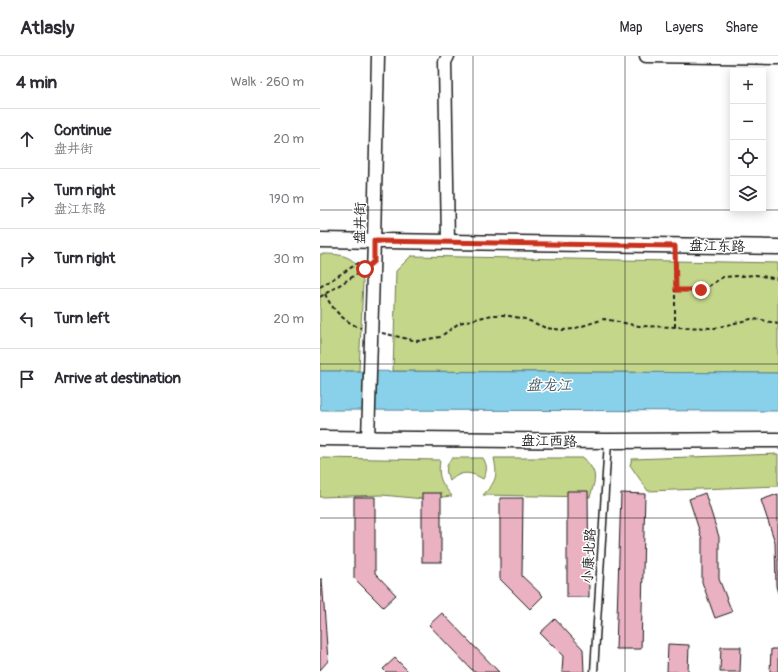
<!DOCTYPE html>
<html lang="en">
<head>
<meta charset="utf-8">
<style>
	:root { --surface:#fff; --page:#f2f2f3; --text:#2b2b33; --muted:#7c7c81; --line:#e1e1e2 }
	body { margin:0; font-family:Pangolin,"LXGW WenKai TC",sans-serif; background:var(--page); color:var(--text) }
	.controls { position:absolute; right:12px; top:12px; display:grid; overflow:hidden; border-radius:0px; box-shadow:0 2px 10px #0003 }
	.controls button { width:36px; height:36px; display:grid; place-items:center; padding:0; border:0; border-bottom:1px solid var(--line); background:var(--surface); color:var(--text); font:20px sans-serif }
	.stop { position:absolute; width:12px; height:12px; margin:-9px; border:3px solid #c8321e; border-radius:50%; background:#fff }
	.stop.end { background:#c8321e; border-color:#fff; box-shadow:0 1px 4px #0008 }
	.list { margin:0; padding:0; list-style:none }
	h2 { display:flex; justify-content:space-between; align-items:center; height:52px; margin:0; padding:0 16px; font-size:17px }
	h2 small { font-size:13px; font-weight:400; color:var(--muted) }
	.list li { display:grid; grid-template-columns:26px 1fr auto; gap:12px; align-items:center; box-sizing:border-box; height:60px; padding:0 16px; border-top:1px solid var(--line) }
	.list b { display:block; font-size:15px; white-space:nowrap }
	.list p { margin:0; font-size:13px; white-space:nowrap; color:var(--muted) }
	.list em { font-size:13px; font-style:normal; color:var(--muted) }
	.icon { flex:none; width:22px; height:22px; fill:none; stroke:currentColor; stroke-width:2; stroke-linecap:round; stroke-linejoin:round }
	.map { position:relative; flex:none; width:458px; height:616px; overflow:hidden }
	header { display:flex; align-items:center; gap:24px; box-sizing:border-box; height:56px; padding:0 20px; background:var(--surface); border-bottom:1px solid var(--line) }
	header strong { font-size:19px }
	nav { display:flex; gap:22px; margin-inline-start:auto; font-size:14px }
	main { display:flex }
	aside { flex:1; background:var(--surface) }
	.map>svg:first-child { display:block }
	.green { fill:#c4d68a; stroke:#707953 }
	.water { fill:#89d0ea; stroke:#5d8898 }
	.building { fill:#eab1c3; stroke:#1c1c1c }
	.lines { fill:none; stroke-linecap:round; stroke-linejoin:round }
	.service-casing { stroke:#1c1c1c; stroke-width:9 }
	.minor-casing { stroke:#1c1c1c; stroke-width:15 }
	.tertiary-casing { stroke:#1c1c1c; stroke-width:17 }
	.path { stroke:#1c1c1c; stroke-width:2; stroke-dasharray:4 3; stroke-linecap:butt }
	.service { stroke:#fff; stroke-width:6 }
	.minor { stroke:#fff; stroke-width:12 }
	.tertiary { stroke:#fff; stroke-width:14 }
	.route { stroke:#c8321e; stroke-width:5 }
	.grid { fill:none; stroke:#1c1c1c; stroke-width:1; stroke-opacity:0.55 }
	.labels { text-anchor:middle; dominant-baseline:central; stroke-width:3; stroke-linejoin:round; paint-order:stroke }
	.street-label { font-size:14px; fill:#1c1c1c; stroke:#fff }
	.water-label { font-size:15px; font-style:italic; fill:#425b64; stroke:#fff }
</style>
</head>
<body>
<header>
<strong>Atlasly</strong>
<nav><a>Map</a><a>Layers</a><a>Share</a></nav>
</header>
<main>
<aside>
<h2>4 min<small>Walk · 260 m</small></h2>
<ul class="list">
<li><svg class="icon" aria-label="ahead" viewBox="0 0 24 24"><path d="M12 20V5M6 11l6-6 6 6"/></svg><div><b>Continue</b><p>盘井街</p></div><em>20 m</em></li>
<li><svg class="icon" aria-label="right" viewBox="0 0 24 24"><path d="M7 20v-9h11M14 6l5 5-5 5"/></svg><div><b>Turn right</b><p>盘江东路</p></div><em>190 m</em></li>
<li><svg class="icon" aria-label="right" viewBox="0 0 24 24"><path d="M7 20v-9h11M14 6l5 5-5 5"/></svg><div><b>Turn right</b></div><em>30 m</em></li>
<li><svg class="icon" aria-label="left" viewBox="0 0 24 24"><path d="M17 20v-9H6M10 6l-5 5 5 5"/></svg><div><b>Turn left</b></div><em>20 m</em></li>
<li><svg class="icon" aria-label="arrive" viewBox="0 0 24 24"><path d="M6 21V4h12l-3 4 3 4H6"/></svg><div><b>Arrive at destination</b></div></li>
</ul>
</aside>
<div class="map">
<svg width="458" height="616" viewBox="0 0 458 616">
	<rect width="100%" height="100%" fill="#fff"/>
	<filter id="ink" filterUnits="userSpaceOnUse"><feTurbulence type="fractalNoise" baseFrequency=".025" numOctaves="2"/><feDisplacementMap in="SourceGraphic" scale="8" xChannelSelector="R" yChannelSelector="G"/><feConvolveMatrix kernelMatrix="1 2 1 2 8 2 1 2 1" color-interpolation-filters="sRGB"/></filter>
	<g filter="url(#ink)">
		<g class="green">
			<path d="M0 198C23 198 38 199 43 226L39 315H0Z"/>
			<polygon points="91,200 458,207 458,317 73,315 76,215"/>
			<polygon points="458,398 458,430 328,435 310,409 312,403"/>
			<path d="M0 402 120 404C118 421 120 426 132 440L104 443 62 439 0 441Z"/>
			<path d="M132 402H163C168 410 167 416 163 423 151 416 141 414 130 425 125 416 125 410 132 402Z"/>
			<path d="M174 402H264C278 418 276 421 270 441L163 439C176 425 178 422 174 402Z"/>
		</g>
		<polygon class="water" points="0,315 458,317 458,355 0,354"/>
		<g class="building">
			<polygon points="247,435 268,435 269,541 247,541"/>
			<rect x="102" y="437" width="19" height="69"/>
			<polygon points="301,437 325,438 321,593 296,593"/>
			<polygon points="385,437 399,481 399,523 412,556 395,562 382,526 382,483 369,443"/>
			<polygon points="458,438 458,537 456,530 455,486 441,444"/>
			<polygon points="34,441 55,441 55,517 76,539 63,551 34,522"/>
			<polygon points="180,442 203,442 202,520 223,540 210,553 180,523"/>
			<polygon points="0,523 2,523 8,605 0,614"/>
			<polygon points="122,557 179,616 154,616 109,569"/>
			<polygon points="235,563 263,593 264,616 242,616 243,600 220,577"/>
			<polygon points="348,588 369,589 368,616 347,616"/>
			<polygon points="401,591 421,591 420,616 400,616"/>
			<polygon points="451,593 458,593 458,616 450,616"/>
			<polygon points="75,602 89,616 66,616 63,613"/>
		</g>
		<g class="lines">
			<defs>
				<polyline id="service" points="274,616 288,385"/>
				<g id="minor">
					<polyline points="128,0 125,6 128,186"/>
					<polyline points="326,0 458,2"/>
					<polyline points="48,383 54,185 58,0"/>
				</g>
				<g id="tertiary">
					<polyline points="0,184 458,191"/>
					<polyline points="0,382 288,385 458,384"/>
				</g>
			</defs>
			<use href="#service" class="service-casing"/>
			<use href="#minor" class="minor-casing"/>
			<use href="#tertiary" class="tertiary-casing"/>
			<g class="path">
				<polyline points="0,231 40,206 42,209"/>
				<polyline points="355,234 381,235 403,221 436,219 458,223"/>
				<path d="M5 238C12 253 24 266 41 272"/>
				<polyline points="0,241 42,215"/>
				<polyline points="355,271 355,200"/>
				<polyline points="62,277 97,285 120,281 139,267 172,259 184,259 205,263 226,272 242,274 253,273 284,263 319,270 395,272 431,263 442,264 458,268"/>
			</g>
			<use href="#service" class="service"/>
			<use href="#minor" class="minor"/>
			<use href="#tertiary" class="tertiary"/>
		</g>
	</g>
	<g class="lines" filter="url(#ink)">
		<polyline class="route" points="45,213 54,205 54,185 355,190 356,234 381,234"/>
	</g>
	<path class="grid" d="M153 0V616M305 0V616M0 154H458M0 308H458M0 462H458"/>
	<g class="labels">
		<g class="street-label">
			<text transform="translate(40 167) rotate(-89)">盘井街</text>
			<text transform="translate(397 190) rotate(1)">盘江东路</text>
			<text transform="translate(229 385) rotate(1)">盘江西路</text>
			<text transform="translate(269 500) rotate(-87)">小康北路</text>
		</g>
		<g class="water-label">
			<text x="229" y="329">盘龙江</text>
		</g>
	</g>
</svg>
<div class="controls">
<button>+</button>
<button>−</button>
<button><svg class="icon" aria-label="locate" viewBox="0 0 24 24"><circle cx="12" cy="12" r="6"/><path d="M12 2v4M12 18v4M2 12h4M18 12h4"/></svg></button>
<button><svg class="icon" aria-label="layers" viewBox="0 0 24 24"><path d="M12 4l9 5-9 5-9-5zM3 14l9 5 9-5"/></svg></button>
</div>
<div class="stop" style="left:45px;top:213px"></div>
<div class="stop end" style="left:381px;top:234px"></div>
</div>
</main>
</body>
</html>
